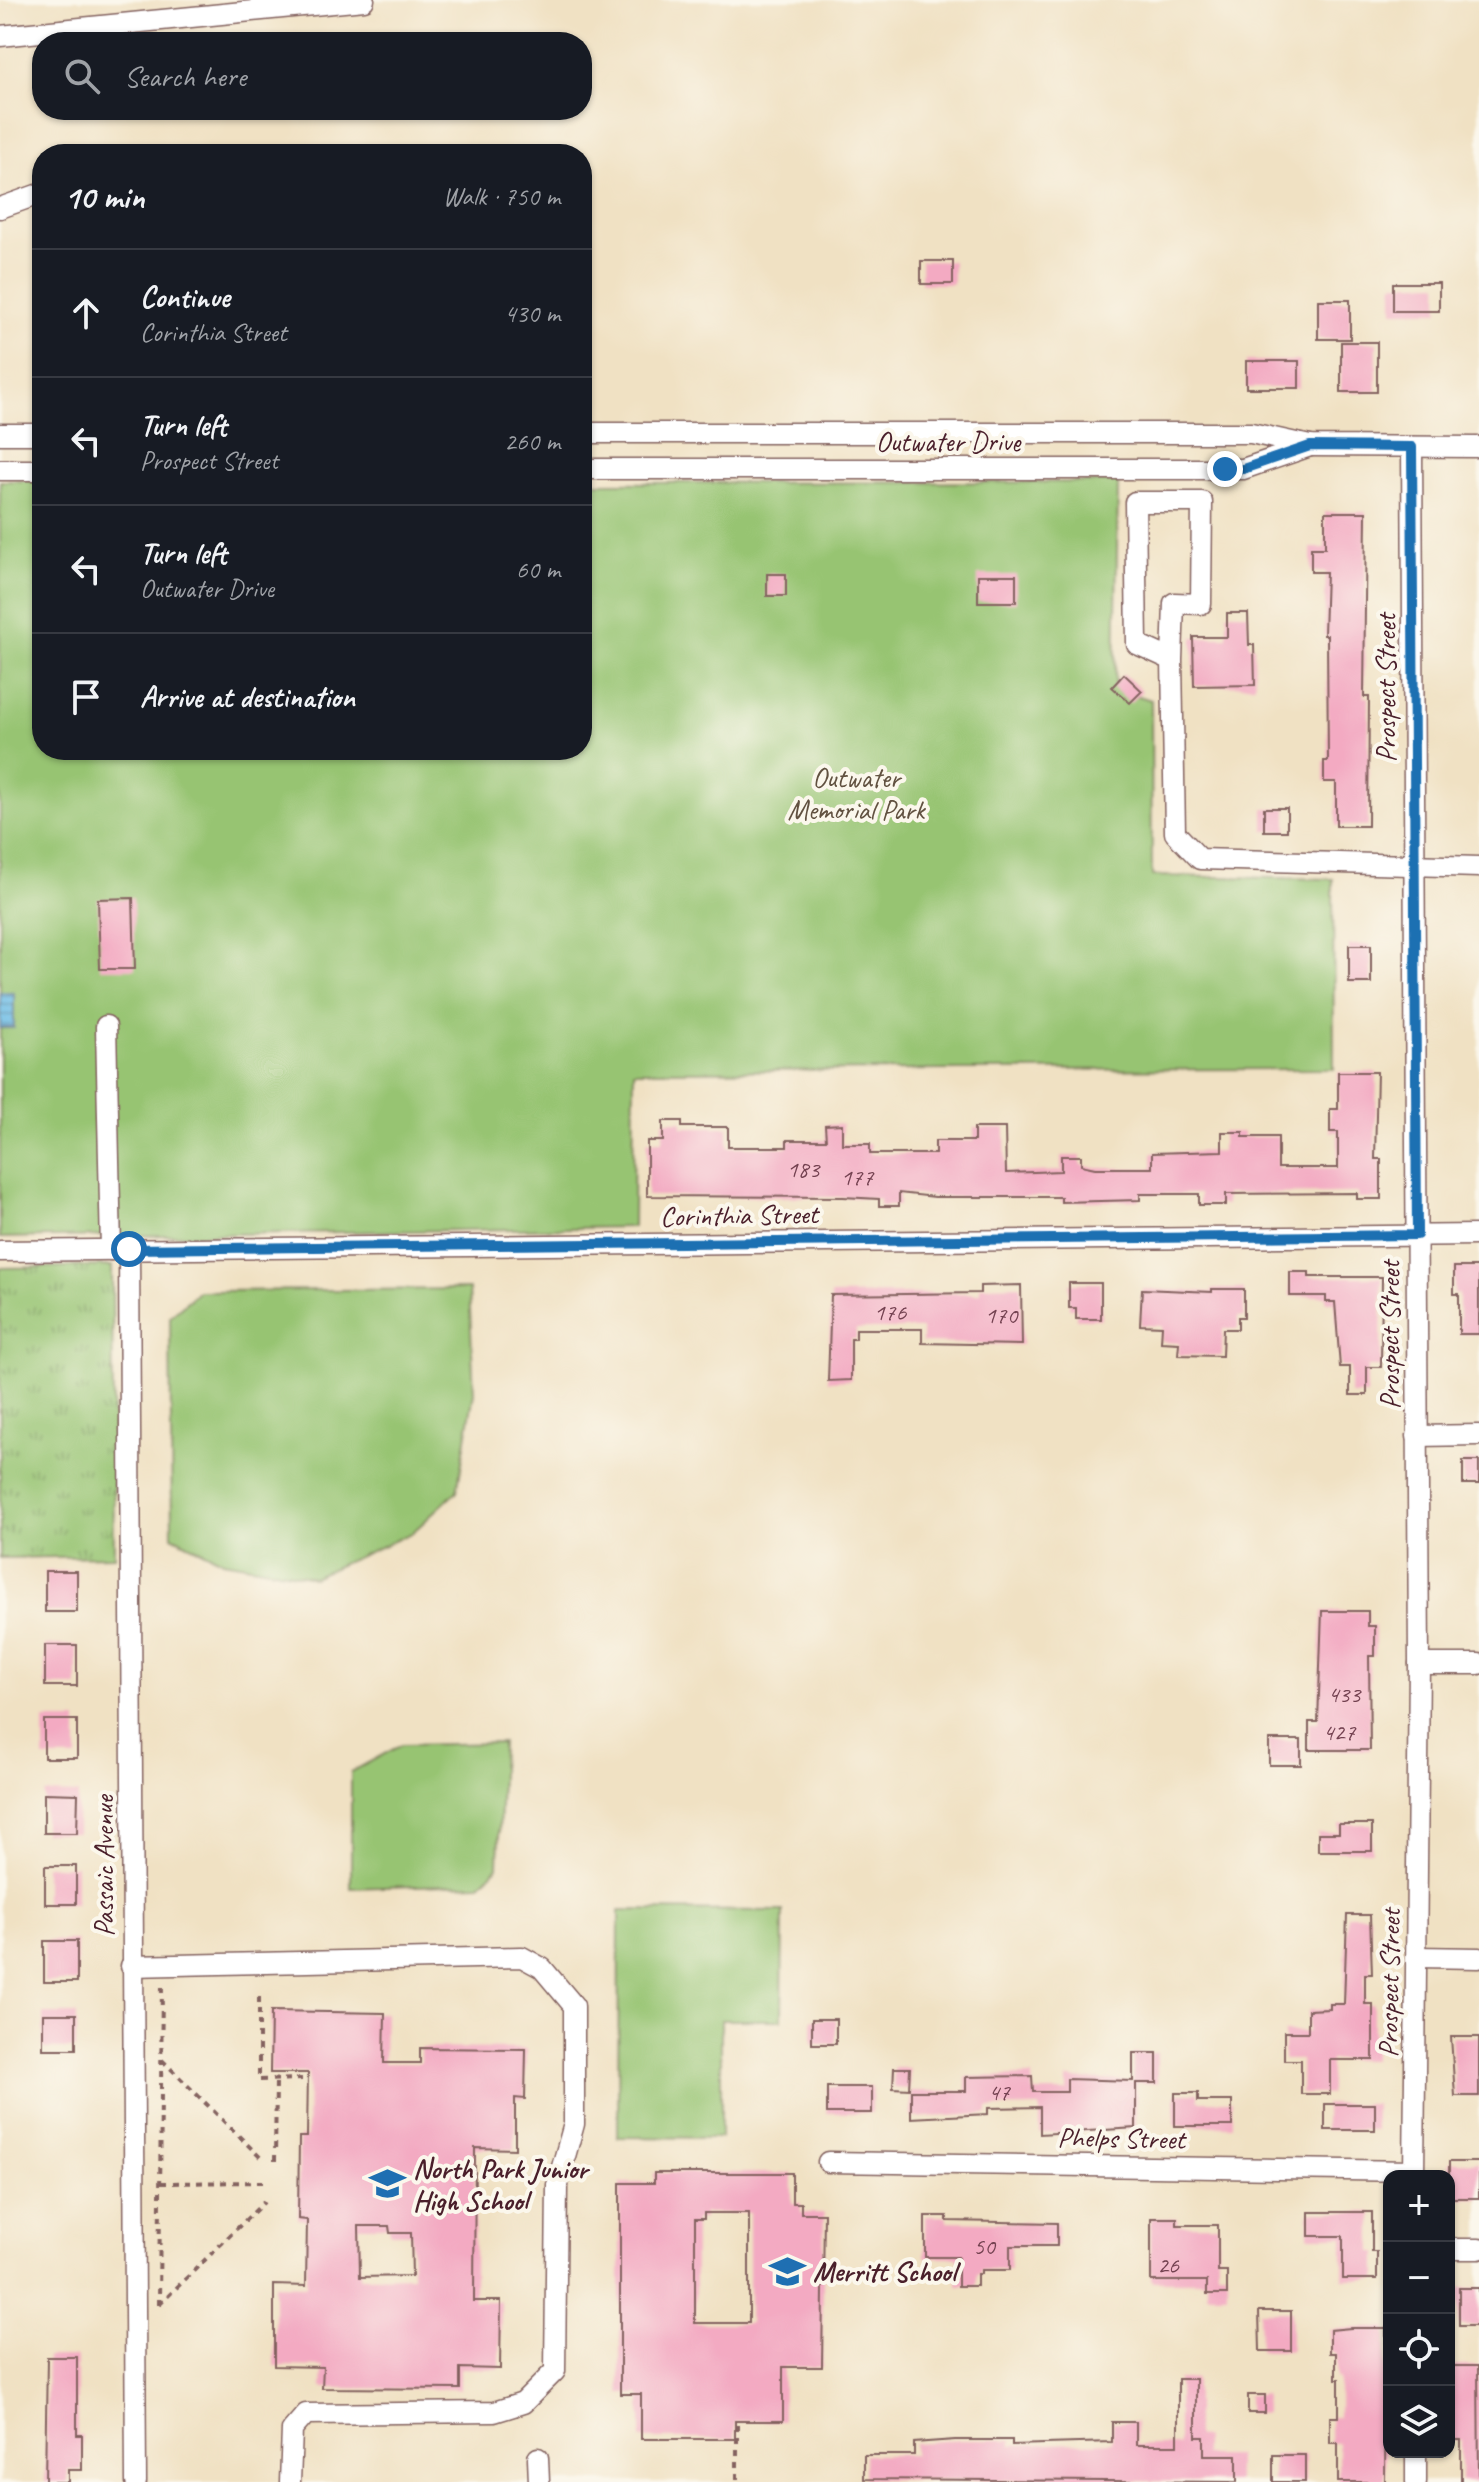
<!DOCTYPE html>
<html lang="en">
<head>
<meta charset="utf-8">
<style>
	:root { --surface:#171b24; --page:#20242c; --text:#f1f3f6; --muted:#9ea1a6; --line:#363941 }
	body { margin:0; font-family:Caveat,sans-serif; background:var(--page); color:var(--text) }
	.controls { position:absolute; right:24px; bottom:24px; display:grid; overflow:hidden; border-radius:16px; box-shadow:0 2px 6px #0004 }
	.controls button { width:72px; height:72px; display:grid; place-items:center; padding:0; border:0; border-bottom:2px solid var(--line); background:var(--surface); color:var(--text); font:40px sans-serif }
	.stop { position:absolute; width:24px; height:24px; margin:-18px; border:6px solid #1f6fb2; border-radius:50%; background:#fff }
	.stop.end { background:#1f6fb2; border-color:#fff; box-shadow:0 2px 8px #0008 }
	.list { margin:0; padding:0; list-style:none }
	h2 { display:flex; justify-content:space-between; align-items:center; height:104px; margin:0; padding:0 32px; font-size:34px }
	h2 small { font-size:26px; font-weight:400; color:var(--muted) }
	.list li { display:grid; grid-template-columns:52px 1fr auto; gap:24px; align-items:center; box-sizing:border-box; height:128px; padding:0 32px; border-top:2px solid var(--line) }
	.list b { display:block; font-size:30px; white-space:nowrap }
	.list p { margin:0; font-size:26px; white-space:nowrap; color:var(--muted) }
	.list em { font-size:26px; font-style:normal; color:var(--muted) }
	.icon { flex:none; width:44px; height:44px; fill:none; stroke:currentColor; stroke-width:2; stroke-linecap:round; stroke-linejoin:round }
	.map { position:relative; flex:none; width:1479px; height:2482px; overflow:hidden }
	.search { position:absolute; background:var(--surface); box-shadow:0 2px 6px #0004; left:32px; top:32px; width:560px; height:88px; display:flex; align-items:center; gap:20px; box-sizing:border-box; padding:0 28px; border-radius:32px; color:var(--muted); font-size:30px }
	.panel { position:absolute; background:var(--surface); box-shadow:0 2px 6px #0004; left:32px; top:144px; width:560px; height:616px; border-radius:32px }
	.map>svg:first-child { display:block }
	.grass { fill:url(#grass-tufts); stroke:#70724e; stroke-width:2 }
	.park { fill:#97c472; stroke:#70724e; stroke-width:2 }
	.water { fill:url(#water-rules); stroke:#5a6e88; stroke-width:2 }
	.building { fill:#f3aac2; fill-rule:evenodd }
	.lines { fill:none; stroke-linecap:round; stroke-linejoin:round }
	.minor-casing { stroke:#846360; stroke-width:23 }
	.path { stroke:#846360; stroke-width:4; stroke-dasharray:6 6; stroke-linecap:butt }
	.minor { stroke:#fff; stroke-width:20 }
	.route { stroke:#1f6fb2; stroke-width:10 }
	.labels { text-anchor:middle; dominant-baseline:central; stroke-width:8; stroke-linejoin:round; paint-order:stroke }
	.number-label { font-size:24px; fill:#744251 }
	.street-label { font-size:28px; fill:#4a1f2b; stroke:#fbf7ec }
	.park-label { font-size:28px; fill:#615140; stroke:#fbf7ec }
	.poi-label { font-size:28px; font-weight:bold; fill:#4a1f2b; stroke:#fbf7ec; text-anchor:start }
</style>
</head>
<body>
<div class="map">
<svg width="1479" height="2482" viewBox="0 0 1479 2482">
	<defs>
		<pattern id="grass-tufts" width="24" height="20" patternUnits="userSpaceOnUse" patternTransform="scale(2)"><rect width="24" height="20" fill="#97c472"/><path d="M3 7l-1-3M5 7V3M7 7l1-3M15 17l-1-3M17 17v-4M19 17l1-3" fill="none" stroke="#7d9f5e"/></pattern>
		<pattern id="water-rules" width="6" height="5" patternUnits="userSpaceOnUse" patternTransform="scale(2)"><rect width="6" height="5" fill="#6bbce6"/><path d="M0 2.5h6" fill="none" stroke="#5a98bb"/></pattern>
	</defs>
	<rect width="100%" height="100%" fill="#fbf7ec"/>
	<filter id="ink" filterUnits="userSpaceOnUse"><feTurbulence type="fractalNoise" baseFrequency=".0125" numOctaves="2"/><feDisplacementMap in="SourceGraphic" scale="16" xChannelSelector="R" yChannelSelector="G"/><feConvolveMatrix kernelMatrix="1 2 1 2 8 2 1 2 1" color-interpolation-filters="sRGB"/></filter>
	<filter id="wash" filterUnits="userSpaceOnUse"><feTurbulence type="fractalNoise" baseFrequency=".006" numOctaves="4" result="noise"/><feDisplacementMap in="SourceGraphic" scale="32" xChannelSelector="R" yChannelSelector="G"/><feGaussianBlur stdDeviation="1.8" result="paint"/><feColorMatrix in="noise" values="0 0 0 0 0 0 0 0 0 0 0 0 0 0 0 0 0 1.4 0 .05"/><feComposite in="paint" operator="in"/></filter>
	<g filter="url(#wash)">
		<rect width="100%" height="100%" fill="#f0e1c3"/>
		<polygon class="grass" points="112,1266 114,1556 0,1558 0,1268"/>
		<g class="park">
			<polygon points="0,481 42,481 42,750 582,750 582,483 1118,482 1115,688 1151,700 1152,876 1333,879 1334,1069 634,1071 633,1227 0,1238"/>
			<polygon points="469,1289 474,1393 457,1491 412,1533 313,1577 223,1561 172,1536 170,1316 199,1291"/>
			<polygon points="502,1743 498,1867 480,1884 351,1888 351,1772 401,1745"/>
			<polygon points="619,1910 783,1911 782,2020 721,2020 721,2138 618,2137"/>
		</g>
		<polygon class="water" points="0,992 14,993 14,1028 0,1028"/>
		<g id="blocks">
			<g class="building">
				<rect x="921" y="261" width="32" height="23"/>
				<rect x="1393" y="283" width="46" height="28"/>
				<rect x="1318" y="300" width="32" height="39"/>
				<rect x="1341" y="342" width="36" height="50"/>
				<rect x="1246" y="361" width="53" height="27"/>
				<polygon points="1325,512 1366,512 1364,697 1369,697 1368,826 1336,826 1336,782 1324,782 1324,761 1328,761 1327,635 1324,635 1326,572 1311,572 1311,548 1325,548"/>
				<rect x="767" y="574" width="19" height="22"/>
				<rect x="978" y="575" width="38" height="27"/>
				<polygon points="1227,613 1248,613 1249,645 1254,645 1255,685 1194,686 1193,637 1227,637"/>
				<polygon points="1124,674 1142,691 1130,703 1112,687"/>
				<rect x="1264" y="808" width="23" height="23"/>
				<polygon points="133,898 135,969 100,969 98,899"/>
				<rect x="1349" y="945" width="22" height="38"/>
				<polygon points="1338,1072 1377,1072 1375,1159 1381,1159 1381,1199 1357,1199 1357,1193 1226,1194 1226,1205 1199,1205 1199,1194 1140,1194 1140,1200 1061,1202 1061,1197 935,1197 899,1193 899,1206 879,1206 879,1199 843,1197 647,1196 647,1141 663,1141 663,1121 682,1121 682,1127 728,1127 728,1147 787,1147 787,1140 826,1140 825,1125 842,1124 842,1144 870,1144 870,1154 935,1154 935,1141 974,1141 974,1128 1005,1128 1006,1173 1061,1171 1061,1156 1081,1156 1081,1165 1095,1168 1152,1168 1152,1153 1222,1151 1222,1132 1243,1132 1243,1137 1278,1137 1278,1168 1338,1168 1338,1132 1330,1132 1330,1109 1338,1109"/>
				<polygon points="1454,1267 1479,1267 1479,1334 1459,1334 1459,1294 1454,1294"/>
				<polygon points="1290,1272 1309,1272 1309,1277 1382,1277 1381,1367 1367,1367 1367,1395 1350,1395 1350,1367 1340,1367 1335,1302 1326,1302 1326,1296 1290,1296"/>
				<polygon points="1069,1283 1101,1283 1101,1319 1076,1319 1076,1308 1069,1308"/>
				<polygon points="1021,1285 1022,1345 922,1343 922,1329 856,1329 856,1339 851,1339 851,1380 828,1381 831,1295 980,1293 980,1286"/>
				<polygon points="1142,1289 1212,1292 1212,1289 1244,1289 1244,1317 1238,1317 1238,1329 1223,1329 1222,1356 1178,1355 1179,1343 1161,1342 1162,1326 1140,1325"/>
				<rect x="1463" y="1461" width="16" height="23"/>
				<rect x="45" y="1571" width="32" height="41"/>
				<polygon points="1322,1611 1368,1611 1368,1626 1375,1626 1375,1656 1369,1656 1370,1750 1309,1750 1309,1722 1318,1722"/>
				<rect x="45" y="1645" width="32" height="41"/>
				<rect x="44" y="1720" width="33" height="38"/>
				<rect x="1269" y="1740" width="32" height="25"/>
				<polygon points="44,1793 78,1794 77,1833 44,1833"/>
				<polygon points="1339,1824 1372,1824 1372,1851 1318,1851 1318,1833 1339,1833"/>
				<rect x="45" y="1866" width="31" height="38"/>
				<polygon points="1347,1915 1370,1915 1372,1974 1365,1974 1365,2004 1373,2004 1373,2060 1330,2060 1330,2094 1301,2094 1301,2060 1284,2060 1284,2032 1308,2032 1308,2010 1330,2009 1330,2004 1344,2004"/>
				<rect x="44" y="1941" width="33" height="41"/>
				<path d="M271 2011 385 2013 384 2063H420V2048L526 2049 525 2099 515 2098V2149L475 2148 474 2301H501L500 2369 460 2368V2389L322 2388 323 2367 274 2366V2285L306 2286 307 2220 298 2219 299 2137H307L308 2073H270ZM359 2226H389L390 2233H411L412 2276 360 2277Z"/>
				<rect x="43" y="2014" width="33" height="35"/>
				<rect x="812" y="2019" width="24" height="25"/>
				<polygon points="1451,2037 1479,2037 1479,2096 1455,2096"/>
				<polygon points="1133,2053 1157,2053 1157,2083 1136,2083 1136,2128 1040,2134 1040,2107 988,2108 988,2114 911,2118 911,2091 966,2091 966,2077 1032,2076 1033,2092 1067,2092 1067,2079 1133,2081"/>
				<polygon points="894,2068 910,2068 909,2089 893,2088"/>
				<rect x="827" y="2087" width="45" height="26"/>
				<polygon points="1175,2093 1198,2093 1198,2101 1232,2101 1232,2126 1175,2126"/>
				<rect x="1325" y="2104" width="50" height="26"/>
				<rect x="1449" y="2162" width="30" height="36"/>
				<path d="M654 2173H792V2203H801V2213H824L822 2367H783V2421H735V2439H641V2394H620V2183H654ZM704 2213H749V2323H695V2219H704Z"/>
				<polygon points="1309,2212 1372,2212 1372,2252 1377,2252 1377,2279 1343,2279 1343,2236 1309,2236"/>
				<polygon points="925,2216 947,2216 947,2221 1057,2223 1057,2246 1010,2246 1010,2270 981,2270 981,2274 977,2274 977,2286 958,2286 958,2257 925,2257"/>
				<polygon points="1151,2218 1177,2218 1177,2225 1218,2225 1218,2271 1227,2271 1227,2294 1207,2294 1207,2281 1151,2281"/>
				<rect x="1459" y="2288" width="20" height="38"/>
				<polygon points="1259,2311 1291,2311 1291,2351 1260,2351"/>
				<polygon points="1351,2328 1386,2328 1385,2482 1338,2482 1338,2443 1330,2443 1330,2417 1339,2417 1339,2379 1336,2379 1336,2353 1330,2353 1330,2330"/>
				<polygon points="47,2357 77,2357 77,2435 82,2435 82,2470 68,2470 68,2482 45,2482"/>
				<polygon points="1449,2366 1478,2366 1479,2482 1461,2482 1461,2440 1453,2440"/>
				<polygon points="1178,2379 1196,2379 1196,2437 1204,2437 1204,2455 1237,2455 1237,2482 864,2479 864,2455 914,2455 914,2443 955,2440 1012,2440 1012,2445 1112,2442 1112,2422 1136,2422 1136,2445 1178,2445"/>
				<rect x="1248" y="2395" width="17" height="18"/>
				<rect x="1273" y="2455" width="32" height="27"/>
			</g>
		</g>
	</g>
	<g filter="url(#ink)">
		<use href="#blocks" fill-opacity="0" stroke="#846360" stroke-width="2"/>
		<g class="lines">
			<defs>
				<g id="minor">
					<polyline points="0,36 364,0"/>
					<polyline points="0,208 42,193"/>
					<polyline points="582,433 1251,433 1310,446 1479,447"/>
					<polyline points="0,434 42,434"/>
					<polyline points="1412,447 1419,1664 1414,2176"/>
					<polyline points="582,469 1243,469 1310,446"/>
					<polyline points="0,470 42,470"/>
					<polyline points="1172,660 1174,603 1201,604 1202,502 1135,502 1137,644 1172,660 1175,833 1200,859 1479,867"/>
					<polyline points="106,1026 111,1250"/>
					<polyline points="129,1249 136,2482"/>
					<polyline points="0,1251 1479,1235"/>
					<polyline points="1417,1436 1479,1435"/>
					<polyline points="1419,1664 1479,1664"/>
					<polyline points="1417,1957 1479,1958"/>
					<polyline points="131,1966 522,1957 542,1968 574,2006 574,2124 557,2185 555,2371 523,2403 494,2412 306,2414 292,2430 290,2482"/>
					<polyline points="828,2162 1414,2171"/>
					<polyline points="1449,2249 1479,2249"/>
					<polyline points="1416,2452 1416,2482"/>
					<polyline points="538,2458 539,2482"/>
				</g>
			</defs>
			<use href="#minor" class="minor-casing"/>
			<g class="path">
				<polyline points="259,1997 259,2080 306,2079"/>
				<polyline points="162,2060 264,2161"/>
				<polyline points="275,2161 276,2080"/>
				<polyline points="161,2183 264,2182"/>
				<polyline points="159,2305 162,1983"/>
				<polyline points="159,2305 264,2202"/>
				<polyline points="737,2425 737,2482"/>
			</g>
			<use href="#minor" class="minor"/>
		</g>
	</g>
	<g class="lines" filter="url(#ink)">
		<polyline class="route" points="129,1249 1417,1235 1412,447 1310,446 1243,469 1225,469"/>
	</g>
	<defs>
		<symbol id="school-bare" viewBox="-9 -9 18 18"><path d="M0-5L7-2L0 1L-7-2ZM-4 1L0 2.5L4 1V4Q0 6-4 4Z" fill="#1f6fb2" stroke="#fbf7ec" stroke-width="2.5" paint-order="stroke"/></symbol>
	</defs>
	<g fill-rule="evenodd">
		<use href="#school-bare" x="362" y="2158" width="51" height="51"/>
		<use href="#school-bare" x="762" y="2246" width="51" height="51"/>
	</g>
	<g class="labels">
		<g class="number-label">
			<text x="803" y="1169">183</text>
			<text x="857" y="1177">177</text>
			<text x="890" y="1312">176</text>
			<text x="1001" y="1315">170</text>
			<text x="1344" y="1694">433</text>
			<text x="1339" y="1732">427</text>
			<text x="999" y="2092">47</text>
			<text x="984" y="2246">50</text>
			<text x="1168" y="2265">26</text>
		</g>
		<g class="street-label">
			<text x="948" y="441">Outwater Drive</text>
			<text transform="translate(1385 688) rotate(-90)">Prospect Street</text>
			<text transform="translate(739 1215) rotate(-1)">Corinthia Street</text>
			<text transform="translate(1389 1335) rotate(-90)">Prospect Street</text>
			<text transform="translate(103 1866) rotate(-90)">Passaic Avenue</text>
			<text transform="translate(1389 1983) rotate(-89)">Prospect Street</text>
			<text transform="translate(1121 2138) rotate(1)">Phelps Street</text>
		</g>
		<g class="park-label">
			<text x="856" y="777">Outwater<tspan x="856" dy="32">Memorial Park</tspan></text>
		</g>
		<g class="poi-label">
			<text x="413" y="2168">North Park Junior<tspan x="413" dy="32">High School</tspan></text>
			<text x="813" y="2271">Merritt School</text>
		</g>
	</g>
</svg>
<div class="controls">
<button>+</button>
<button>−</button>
<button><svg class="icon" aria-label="locate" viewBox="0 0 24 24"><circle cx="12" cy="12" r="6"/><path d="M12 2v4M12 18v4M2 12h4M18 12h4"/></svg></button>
<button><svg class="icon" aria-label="layers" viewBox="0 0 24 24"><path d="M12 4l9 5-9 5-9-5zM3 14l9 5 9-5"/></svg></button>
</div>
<div class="stop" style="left:129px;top:1249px"></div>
<div class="stop end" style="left:1225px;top:469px"></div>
<div class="search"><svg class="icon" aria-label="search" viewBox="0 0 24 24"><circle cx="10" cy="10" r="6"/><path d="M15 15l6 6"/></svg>Search here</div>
<section class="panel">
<h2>10 min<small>Walk · 750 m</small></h2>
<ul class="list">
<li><svg class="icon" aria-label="ahead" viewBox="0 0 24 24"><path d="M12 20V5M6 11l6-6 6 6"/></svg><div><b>Continue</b><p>Corinthia Street</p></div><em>430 m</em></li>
<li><svg class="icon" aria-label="left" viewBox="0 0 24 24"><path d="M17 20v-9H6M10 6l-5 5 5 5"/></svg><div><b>Turn left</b><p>Prospect Street</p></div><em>260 m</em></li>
<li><svg class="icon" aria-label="left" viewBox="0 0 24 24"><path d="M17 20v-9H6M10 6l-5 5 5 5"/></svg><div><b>Turn left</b><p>Outwater Drive</p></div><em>60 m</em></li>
<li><svg class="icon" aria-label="arrive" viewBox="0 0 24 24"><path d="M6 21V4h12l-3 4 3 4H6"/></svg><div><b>Arrive at destination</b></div></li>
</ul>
</section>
</div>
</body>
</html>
